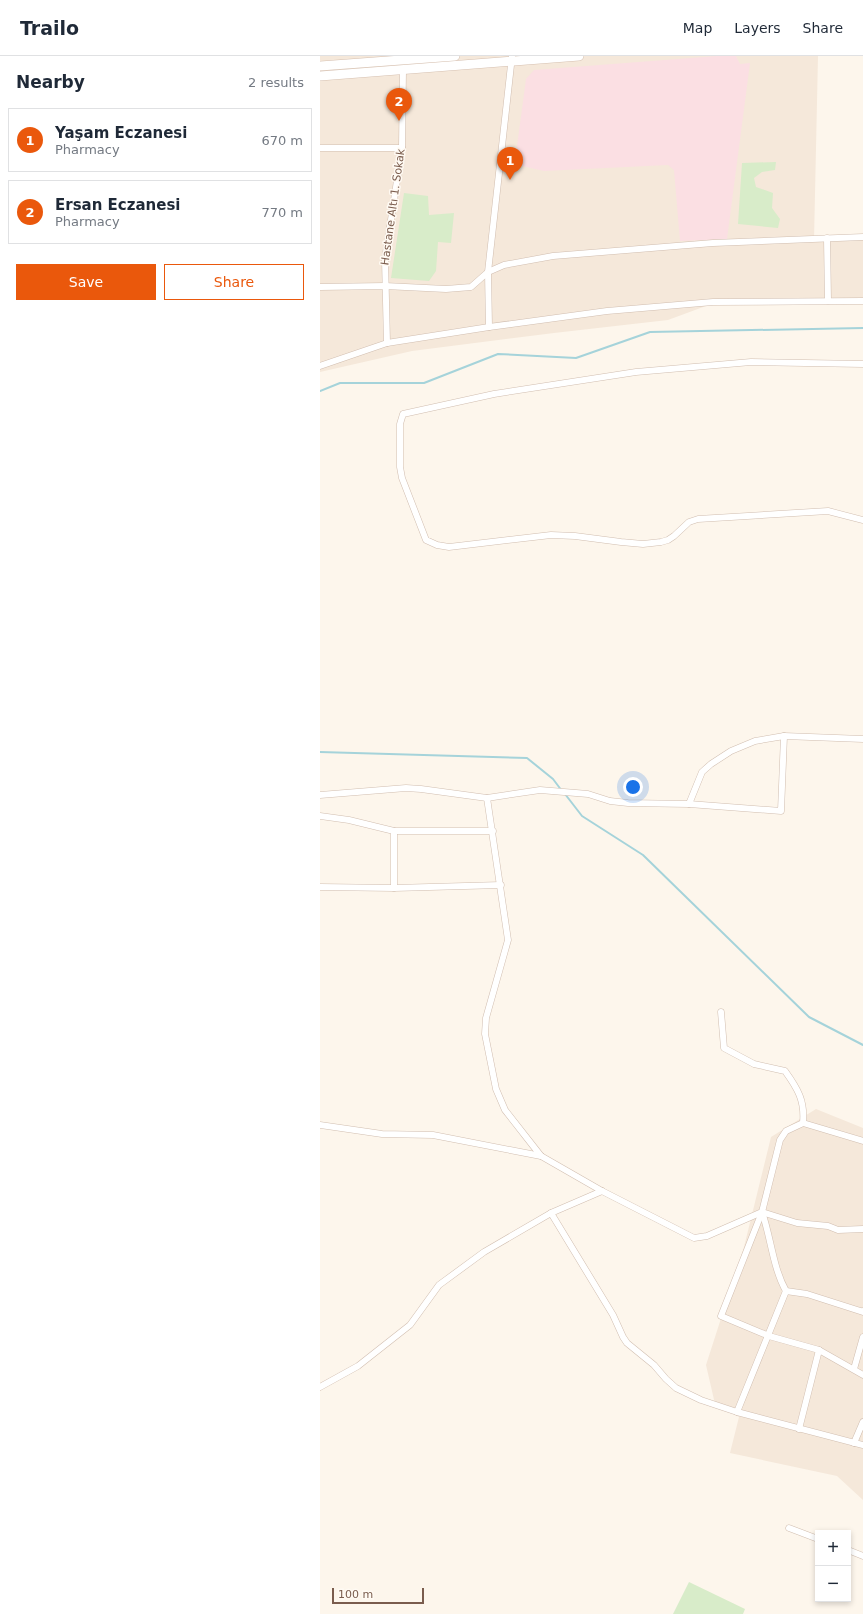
<!DOCTYPE html>
<html lang="en">
<head>
<meta charset="utf-8">
<style>
	:root { --surface:#fff; --page:#f6f6f7; --text:#1f2937; --muted:#747a83; --line:#e0e1e3; --accent:#ea580c }
	body { margin:0; font-family:"DejaVu Sans",sans-serif; background:var(--page); color:var(--text) }
	.controls { position:absolute; right:12px; bottom:12px; display:grid; overflow:hidden; border-radius:0px; box-shadow:0 2px 6px #0003 }
	.controls button { width:36px; height:36px; display:grid; place-items:center; padding:0; border:0; border-bottom:1px solid var(--line); background:var(--surface); color:var(--text); font:20px sans-serif }
	.scale { position:absolute; left:12px; bottom:10px; width:92px; box-sizing:border-box; padding-left:4px; border:2px solid #7a5c4d; border-top:0; font-size:11px; line-height:14px; white-space:nowrap; color:#7a5c4d; -webkit-text-stroke:3px #fffaf3; paint-order:stroke }
	.you { position:absolute; left:313px; top:731px; width:14px; height:14px; margin:-10px; border:3px solid #fff; border-radius:50%; background:#1a73e8; box-shadow:0 0 0 6px #1a73e833 }
	.badge { display:grid; place-items:center; width:26px; height:26px; border-radius:50%; background:var(--accent); color:#fff; font-size:13px; font-weight:700 }
	.pin { position:absolute; translate:-50% -33px; filter:drop-shadow(0 1px 2px #0008) }
	.pin::after { content:''; position:absolute; top:21px; width:14px; height:12px; background:inherit; clip-path:polygon(0 0,100% 0,50% 100%) }
	.list { margin:0; padding:0; list-style:none }
	h2 { display:flex; justify-content:space-between; align-items:center; height:52px; margin:0; padding:0 16px; font-size:17px }
	h2 small { font-size:13px; font-weight:400; color:var(--muted) }
	.list li { display:grid; grid-template-columns:26px 1fr auto; gap:12px; align-items:center; box-sizing:border-box; height:64px; margin:0 8px 8px; padding:0 8px; border:1px solid var(--line); border-radius:0px }
	.list b { display:block; font-size:15px; white-space:nowrap }
	.list p { margin:0; font-size:13px; white-space:nowrap; color:var(--muted) }
	.list em { font-size:13px; font-style:normal; color:var(--muted) }
	.actions { display:flex; gap:8px; padding:12px 16px }
	.actions a { flex:1; padding:9px 0; border:1px solid var(--accent); border-radius:0px; text-align:center; font-size:14px; color:var(--accent) }
	.actions .main { background:var(--accent); color:#fff }
	.map { position:relative; flex:none; width:543px; height:1558px; overflow:hidden }
	header { display:flex; align-items:center; gap:24px; box-sizing:border-box; height:56px; padding:0 20px; background:var(--surface); border-bottom:1px solid var(--line) }
	header strong { font-size:19px }
	nav { display:flex; gap:22px; margin-inline-start:auto; font-size:14px }
	main { display:flex }
	aside { flex:1; background:var(--surface) }
	.map>svg:first-child { display:block }
	.residential { fill:#f5e8da }
	.medical { fill:#fbdfe3 }
	.green { fill:#d8ecc9 }
	.lines { fill:none; stroke-linecap:round; stroke-linejoin:round }
	.stream { stroke:#a5d3da; stroke-width:2 }
	.street-casing { stroke:#d1beb0; stroke-width:7 }
	.secondary-casing { stroke:#d6c0b0; stroke-width:10 }
	.street { stroke:#fff; stroke-width:6 }
	.secondary { stroke:#fff; stroke-width:9 }
	.labels { text-anchor:middle; dominant-baseline:central; stroke-width:3; stroke-linejoin:round; paint-order:stroke }
	.street-label { font-size:11px; fill:#7a5c4d; stroke:#fffaf3 }
</style>
</head>
<body>
<header>
<strong>Trailo</strong>
<nav><a>Map</a><a>Layers</a><a>Share</a></nav>
</header>
<main>
<aside>
<h2>Nearby<small>2 results</small></h2>
<ul class="list">
<li><span class="badge">1</span><div><b>Yaşam Eczanesi</b><p>Pharmacy</p></div><em>670 m</em></li>
<li><span class="badge">2</span><div><b>Ersan Eczanesi</b><p>Pharmacy</p></div><em>770 m</em></li>
</ul>
<div class="actions"><a class="main">Save</a><a>Share</a></div>
</aside>
<div class="map">
<svg width="543" height="1558" viewBox="0 0 543 1558">
	<rect width="100%" height="100%" fill="#fdf6ec"/>
	<g class="residential">
		<polygon points="0,0 498,0 494,184 543,184 543,245 394,247 348,264 234,277 92,295 0,316"/>
		<polygon points="496,1053 543,1072 543,1444 517,1420 410,1397 419,1361 395,1348 386,1309 424,1191 451,1081"/>
	</g>
	<polygon class="medical" points="397,0 416,0 420,8 430,7 407,183 360,185 354,114 348,109 224,115 202,110 195,105 206,23 214,14"/>
	<g class="green">
		<polygon points="456,106 455,114 442,116 434,122 436,131 453,137 452,152 460,163 458,172 418,168 422,107"/>
		<polygon points="84,137 108,140 109,159 134,157 131,187 118,186 116,215 109,225 71,222"/>
		<polygon points="369,1526 425,1553 423,1558 353,1558"/>
	</g>
	<g class="lines">
		<g class="stream">
			<polyline points="0,335 20,327 104,327 178,298 256,302 330,276 543,272"/>
			<polyline points="0,696 207,702 233,723 242,735"/>
			<polyline points="245,738 262,760 323,799 489,961 543,989"/>
		</g>
		<defs>
			<g id="street">
				<polyline points="0,92 82,92"/>
				<polyline points="507,182 508,245"/>
				<polyline points="0,231 65,230 126,233 151,231 168,216 184,209 233,200 393,187 543,181"/>
				<polyline points="169,271 168,216 192,0"/>
				<polyline points="67,287 65,203 82,92 83,14"/>
				<polyline points="543,308 431,306 316,316 174,338 83,358 80,368 80,411 82,422 106,484 117,489 129,491 231,479 255,480 301,486 323,488 341,486 348,484 354,480 369,466 378,463 508,455 543,464"/>
				<polyline points="0,310 67,287 169,271 287,255 393,246 543,245"/>
				<polyline points="0,739 86,732 101,733 167,742 220,734 268,738 290,745 308,747 369,748 461,755 464,680"/>
				<polyline points="167,742 188,884 166,962 165,978 176,1033 185,1054 221,1100 282,1135 374,1182 387,1180 442,1156 477,1167 508,1170 518,1174 543,1173"/>
				<polyline points="369,748 382,716 391,708 411,695 435,685 464,680 543,683"/>
				<polyline points="0,760 29,764 74,775 173,775"/>
				<polyline points="0,831 74,832 181,829"/>
				<polyline points="74,832 74,775"/>
				<path d="M401 956 404 992 434 1008 465 1015C478 1033 485 1045 483 1067"/>
				<polyline points="0,1069 62,1078 113,1079 221,1100"/>
				<polyline points="543,1085 483,1067 466,1075 460,1084 442,1156 401,1260 449,1280 499,1294 543,1319"/>
				<path d="M442 1156C451 1182 453 1212 466 1235"/>
				<polyline points="231,1157 293,1259 303,1281 307,1287 334,1309 346,1323 356,1332 381,1344 417,1356 543,1389"/>
				<polyline points="466,1235 487,1238 543,1256 543,1255"/>
				<polyline points="534,1313 543,1281"/>
				<polyline points="0,1331 38,1310 90,1269 119,1229 164,1196 231,1157 282,1135"/>
				<polyline points="417,1356 466,1235"/>
				<polyline points="479,1373 499,1294"/>
				<polyline points="534,1387 543,1366"/>
				<polyline points="469,1472 498,1483"/>
				<polyline points="528,1494 543,1500"/>
			</g>
			<g id="secondary">
				<polyline points="0,10 135,0"/>
				<polyline points="0,20 259,0"/>
			</g>
		</defs>
		<use href="#street" class="street-casing"/>
		<use href="#secondary" class="secondary-casing"/>
		<use href="#street" class="street"/>
		<use href="#secondary" class="secondary"/>
	</g>
	<g class="labels">
		<g class="street-label">
			<text transform="translate(73 151) rotate(-82)">Hastane Altı 1. Sokak</text>
		</g>
	</g>
</svg>
<div class="controls">
<button>+</button>
<button>−</button>
</div>
<div class="scale">100 m</div>
<div class="you"></div>
<div class="pin badge" style="left:190px;top:124px">1</div>
<div class="pin badge" style="left:79px;top:65px">2</div>
</div>
</main>
</body>
</html>
